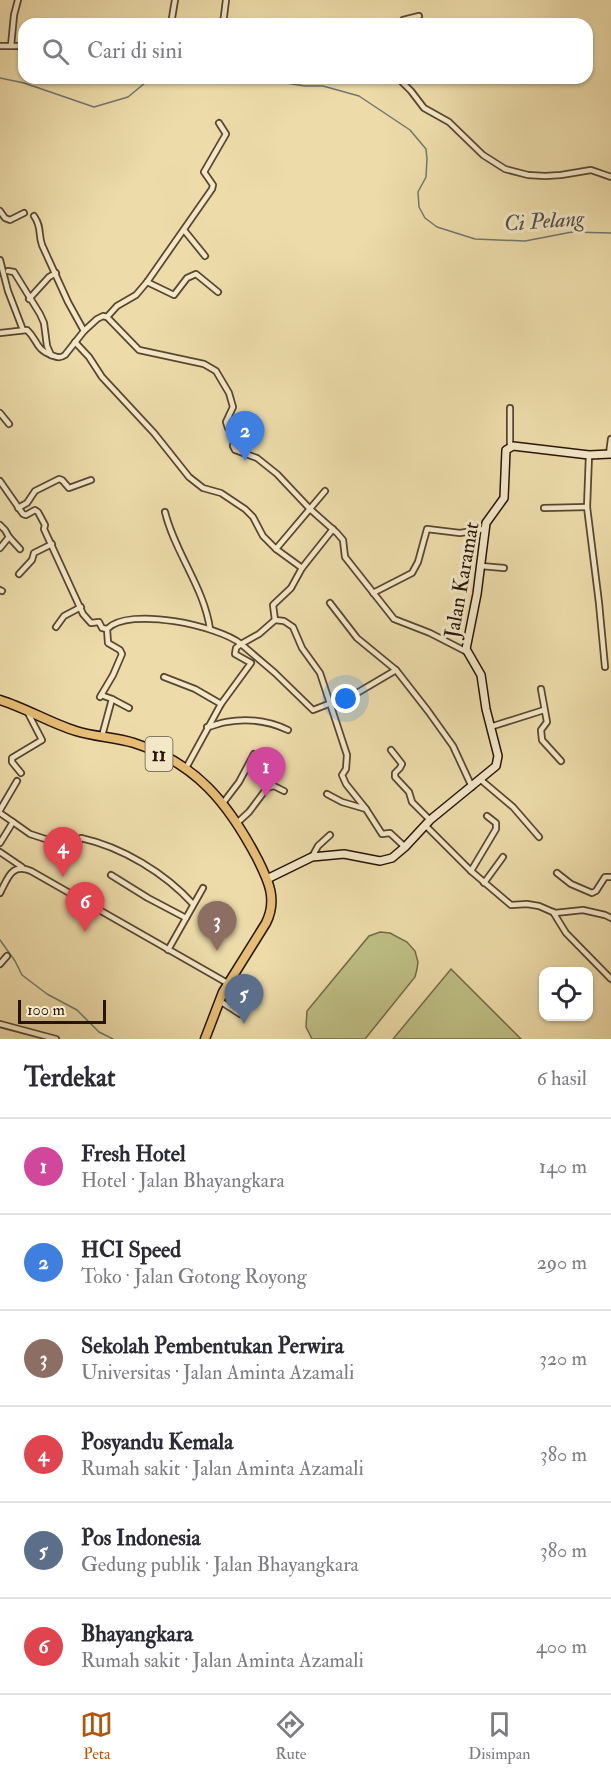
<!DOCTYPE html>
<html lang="id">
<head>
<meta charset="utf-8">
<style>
	:root { --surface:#fff; --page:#f2f2f3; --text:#2b2b33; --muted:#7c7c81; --line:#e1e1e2; --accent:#b45309 }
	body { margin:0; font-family:"IM FELL Double Pica",serif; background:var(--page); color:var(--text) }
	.controls { position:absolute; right:18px; bottom:18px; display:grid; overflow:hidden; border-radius:12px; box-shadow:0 2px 4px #0004 }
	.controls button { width:54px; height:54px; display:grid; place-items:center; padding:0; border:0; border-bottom:2px solid var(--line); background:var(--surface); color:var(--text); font:30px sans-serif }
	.scale { position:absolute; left:18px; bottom:15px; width:88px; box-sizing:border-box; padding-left:6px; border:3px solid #271509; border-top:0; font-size:16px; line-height:21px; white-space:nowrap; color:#271509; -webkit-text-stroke:4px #f3e8c8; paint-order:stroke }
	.you { position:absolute; left:346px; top:699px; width:21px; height:21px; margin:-15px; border:4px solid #fff; border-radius:50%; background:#1a73e8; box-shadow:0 0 0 9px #1a73e833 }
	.badge { display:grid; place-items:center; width:39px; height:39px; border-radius:50%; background:var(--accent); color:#fff; font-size:20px; font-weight:700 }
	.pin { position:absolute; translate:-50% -50px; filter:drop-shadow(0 2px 3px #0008) }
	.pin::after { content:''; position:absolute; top:32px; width:21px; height:18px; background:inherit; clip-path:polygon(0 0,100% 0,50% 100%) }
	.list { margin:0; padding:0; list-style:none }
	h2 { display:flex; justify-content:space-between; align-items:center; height:78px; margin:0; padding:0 24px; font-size:26px }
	h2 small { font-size:20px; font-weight:400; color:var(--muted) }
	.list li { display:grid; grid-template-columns:39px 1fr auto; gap:18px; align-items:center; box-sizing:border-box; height:96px; padding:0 24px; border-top:2px solid var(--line) }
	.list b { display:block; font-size:22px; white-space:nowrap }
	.list p { margin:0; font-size:20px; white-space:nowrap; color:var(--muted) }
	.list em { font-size:20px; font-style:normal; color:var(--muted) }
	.icon { flex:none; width:33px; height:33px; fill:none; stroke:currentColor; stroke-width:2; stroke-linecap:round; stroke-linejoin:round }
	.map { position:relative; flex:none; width:611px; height:1039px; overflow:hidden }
	.search { position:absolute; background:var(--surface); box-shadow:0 2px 4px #0004; left:18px; right:18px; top:18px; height:66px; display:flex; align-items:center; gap:15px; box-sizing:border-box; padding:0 21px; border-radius:18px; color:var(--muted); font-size:22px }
	.sheet { height:654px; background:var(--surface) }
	nav { display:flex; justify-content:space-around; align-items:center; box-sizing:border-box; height:84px; border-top:2px solid var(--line); background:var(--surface); font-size:16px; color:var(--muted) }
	nav a { display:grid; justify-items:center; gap:3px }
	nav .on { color:var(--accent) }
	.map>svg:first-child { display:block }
	.green { fill:#bebf85; stroke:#726a47; stroke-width:1.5 }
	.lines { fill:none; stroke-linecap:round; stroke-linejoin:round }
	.stream { stroke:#6d776e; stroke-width:1.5 }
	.street-casing { stroke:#584731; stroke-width:8 }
	.secondary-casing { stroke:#271509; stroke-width:10 }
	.highway-casing { stroke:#271509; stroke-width:11 }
	.street { stroke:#f3e8c8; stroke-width:4.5 }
	.secondary { stroke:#f3e8c8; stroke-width:7 }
	.highway { stroke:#e6be75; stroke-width:8 }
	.labels { text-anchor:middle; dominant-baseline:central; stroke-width:6; stroke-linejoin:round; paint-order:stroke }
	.shield { fill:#f3e8c8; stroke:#645442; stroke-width:1.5 }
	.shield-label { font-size:20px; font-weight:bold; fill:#271509 }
	.street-label { font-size:21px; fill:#271509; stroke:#f3e8c8 }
	.water-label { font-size:22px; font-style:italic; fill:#504e44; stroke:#f3e8c8 }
</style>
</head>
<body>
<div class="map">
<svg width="611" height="1039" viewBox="0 0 611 1039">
	<rect width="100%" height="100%" fill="#eddcaa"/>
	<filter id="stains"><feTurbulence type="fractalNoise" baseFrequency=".00333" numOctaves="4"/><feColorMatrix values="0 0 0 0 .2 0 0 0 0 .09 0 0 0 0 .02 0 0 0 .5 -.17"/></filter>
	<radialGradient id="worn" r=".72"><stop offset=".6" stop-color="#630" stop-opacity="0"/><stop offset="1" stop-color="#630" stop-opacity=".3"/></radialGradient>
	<g class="green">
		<polygon points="380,932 390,933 407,942 415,951 418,962 417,969 415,977 365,1039 312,1039 306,1027 307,1011 369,936"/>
		<polygon points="451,969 521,1039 393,1039"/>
	</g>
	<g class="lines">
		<g class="stream">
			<polyline points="0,78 24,83 94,107 128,97 151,78"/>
			<polyline points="253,78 305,86 323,86 359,96 410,130 426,149 427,159 426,177 418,192 419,207 425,218 437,227 475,239 525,241 572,232 611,233"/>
			<polyline points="0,940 15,961 22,975 47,994 77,1010 99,1032 113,1039"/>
		</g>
		<defs>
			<g id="street">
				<polyline points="171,24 175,0"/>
				<polyline points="223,24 226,0"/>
				<polyline points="361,24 361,23"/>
				<polyline points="401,24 403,20 419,16"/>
				<polyline points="0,46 24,46"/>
				<polyline points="11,46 14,15 18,0"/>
				<polyline points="398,78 411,91 424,108 449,122 483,155 505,169 528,175 545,176 561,175 591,170 611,177"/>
				<polyline points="0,211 5,218 10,220 24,213"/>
				<path d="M34 216C42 227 38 234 42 245L68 302 84 331"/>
				<polyline points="184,230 205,256"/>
				<polyline points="0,260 8,291 23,330"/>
				<polyline points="8,271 14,272 40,314 44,323 47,346 51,355"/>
				<polyline points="147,282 174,295 187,278 196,274 218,292"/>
				<polyline points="29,299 49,277 56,273"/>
				<polyline points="107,317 117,306 136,295 147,282 212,189 213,185 204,172 226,134 219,123"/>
				<path d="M0 333 27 330C38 340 35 349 51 355 57 357 59 359 65 355L84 331 97 319 103 316 107 317 139 350 204 364 216 371 229 393 233 407 226 422 228 428 235 436 233 446 235 450 257 458 277 474 310 509 337 533 343 540 345 557 394 619 430 633 467 652"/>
				<polyline points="75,342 89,357 102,377 154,433 189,477 203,488 221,493 245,509 253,517 263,536 276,549 302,568"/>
				<polyline points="510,408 510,446"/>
				<polyline points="0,413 9,424"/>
				<polyline points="609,454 611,439"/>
				<polyline points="589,455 587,507 599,603 605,667"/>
				<polyline points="0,481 23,514 26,515 35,510 38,512 45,525 44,529 83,614 91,623 99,622 102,628 107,629"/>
				<polyline points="18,508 27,503 35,491 59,479 62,480 69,488 91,480"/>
				<polyline points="544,508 587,507"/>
				<path d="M165 512C175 553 204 587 210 629"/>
				<polyline points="0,525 5,530 9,537"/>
				<polyline points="0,548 9,537 20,549"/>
				<polyline points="276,549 325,491"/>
				<polyline points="481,566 504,568"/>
				<polyline points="19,574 32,560 34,553 52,544"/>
				<polyline points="0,590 2,591"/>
				<polyline points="373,593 412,573 418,562 427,529 460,533 484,529"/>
				<polyline points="330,603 357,638 396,670 428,711 453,746 472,787"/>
				<polyline points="275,620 284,621 293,627 302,648 320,673 347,755 346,769 342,775 346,784 366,809 382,834 390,833 405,847"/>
				<polyline points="275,620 273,605 291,588 302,568 333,529"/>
				<polyline points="56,627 64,616 81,607"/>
				<polyline points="164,677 195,689 221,704 186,768"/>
				<polyline points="541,689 547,722 541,730 542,740 561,761"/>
				<polyline points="101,695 112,699 102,736"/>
				<path d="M100 697 113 675 122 654 120 650 108 643 107 629C129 606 219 626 241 644L259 634 275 620"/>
				<polyline points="112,699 129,708"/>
				<polyline points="221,704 251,663 235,654 236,648 241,644 275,673 313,710 357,693 396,670"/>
				<path d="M207 727C214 726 219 723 226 722 248 718 267 720 288 730"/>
				<polyline points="490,727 544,710"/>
				<polyline points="391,750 402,764 400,768 395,773 395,777 409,792 412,802 430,820"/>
				<polyline points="21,773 12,762 12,758 42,740 28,713"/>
				<polyline points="481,780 513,807 539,837"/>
				<polyline points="327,794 342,802 366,809"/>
				<polyline points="223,803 239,782 254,754"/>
				<polyline points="0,810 17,781"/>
				<polyline points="0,813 13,822 0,843"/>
				<path d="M13 822 30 834 73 848H75L81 838C122 847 165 873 193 904"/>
				<polyline points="237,823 249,812 267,788 274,786 284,791"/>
				<polyline points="425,825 471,871 511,905 527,904 539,906 555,913 583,910 605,915 611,918"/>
				<polyline points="0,852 22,867"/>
				<polyline points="312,857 318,846 330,835"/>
				<polyline points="471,871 496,829 496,823 487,816"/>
				<polyline points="557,873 571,884 592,893 596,891 605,877 611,877"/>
				<polyline points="111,875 148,898 186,918"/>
				<polyline points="484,883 503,857"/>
				<path d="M0 893C8 878 11 863 31 871L229 984"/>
				<polyline points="553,912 566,933 611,979"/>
				<polyline points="168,950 203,888"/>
				<polyline points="0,964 7,956"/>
				<polyline points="223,1003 240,1014"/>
				<polyline points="0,1024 56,1039"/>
			</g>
			<polyline id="secondary" points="267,879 312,857 344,854 380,861 392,858 405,847 430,820 496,766 498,756 486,709 481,675 466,649 477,594 486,523 504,498 506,450 513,446 589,455 611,454"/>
			<path id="highway" d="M0 700C26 708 50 723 76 731 95 737 115 737 134 743 196 763 228 803 257 858 268 880 278 899 266 923L223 992 205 1039"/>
		</defs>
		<use href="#street" class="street-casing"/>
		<use href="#secondary" class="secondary-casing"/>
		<use href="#highway" class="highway-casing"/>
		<use href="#street" class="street"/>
		<use href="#secondary" class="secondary"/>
		<use href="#highway" class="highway"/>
	</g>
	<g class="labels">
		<rect class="shield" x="145.5" y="737" width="27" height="34" rx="4.5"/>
		<g class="shield-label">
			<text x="159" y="754">11</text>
		</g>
		<g class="street-label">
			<text transform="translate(462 580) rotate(-80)">Jalan Karamat</text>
		</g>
		<g class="water-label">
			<text transform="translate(544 221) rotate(-4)">Ci Pelang</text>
		</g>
	</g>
	<rect width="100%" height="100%" filter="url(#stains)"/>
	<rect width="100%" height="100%" fill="url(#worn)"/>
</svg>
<div class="controls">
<button><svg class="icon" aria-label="locate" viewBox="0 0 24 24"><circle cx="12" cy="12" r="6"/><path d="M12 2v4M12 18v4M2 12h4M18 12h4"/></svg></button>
</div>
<div class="scale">100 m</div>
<div class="you"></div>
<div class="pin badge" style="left:266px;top:797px;background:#d1479c">1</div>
<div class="pin badge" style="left:245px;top:461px;background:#3f7fe0">2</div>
<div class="pin badge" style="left:217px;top:951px;background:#8d6e63">3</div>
<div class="pin badge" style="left:63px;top:877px;background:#e0444e">4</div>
<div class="pin badge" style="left:244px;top:1024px;background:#5c6f8a">5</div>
<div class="pin badge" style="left:85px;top:932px;background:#e0444e">6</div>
<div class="search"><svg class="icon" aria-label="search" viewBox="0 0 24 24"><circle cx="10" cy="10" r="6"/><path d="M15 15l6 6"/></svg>Cari di sini</div>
</div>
<section class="sheet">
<h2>Terdekat<small>6 hasil</small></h2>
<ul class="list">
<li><span class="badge" style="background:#d1479c">1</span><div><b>Fresh Hotel</b><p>Hotel · Jalan Bhayangkara</p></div><em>140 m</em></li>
<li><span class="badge" style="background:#3f7fe0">2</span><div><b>HCI Speed</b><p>Toko · Jalan Gotong Royong</p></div><em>290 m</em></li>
<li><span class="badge" style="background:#8d6e63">3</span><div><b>Sekolah Pembentukan Perwira</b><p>Universitas · Jalan Aminta Azamali</p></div><em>320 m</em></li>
<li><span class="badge" style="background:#e0444e">4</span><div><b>Posyandu Kemala</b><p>Rumah sakit · Jalan Aminta Azamali</p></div><em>380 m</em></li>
<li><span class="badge" style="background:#5c6f8a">5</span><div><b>Pos Indonesia</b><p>Gedung publik · Jalan Bhayangkara</p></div><em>380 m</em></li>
<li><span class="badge" style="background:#e0444e">6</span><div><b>Bhayangkara</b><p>Rumah sakit · Jalan Aminta Azamali</p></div><em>400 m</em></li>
</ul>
</section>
<nav>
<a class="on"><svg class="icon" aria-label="map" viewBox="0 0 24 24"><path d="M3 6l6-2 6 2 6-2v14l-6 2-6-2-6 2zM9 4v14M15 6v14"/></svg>Peta</a>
<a><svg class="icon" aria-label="directions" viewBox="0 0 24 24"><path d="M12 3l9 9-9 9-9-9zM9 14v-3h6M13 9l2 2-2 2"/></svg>Rute</a>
<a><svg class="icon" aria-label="saved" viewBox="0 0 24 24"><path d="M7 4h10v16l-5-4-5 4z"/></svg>Disimpan</a>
</nav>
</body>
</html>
